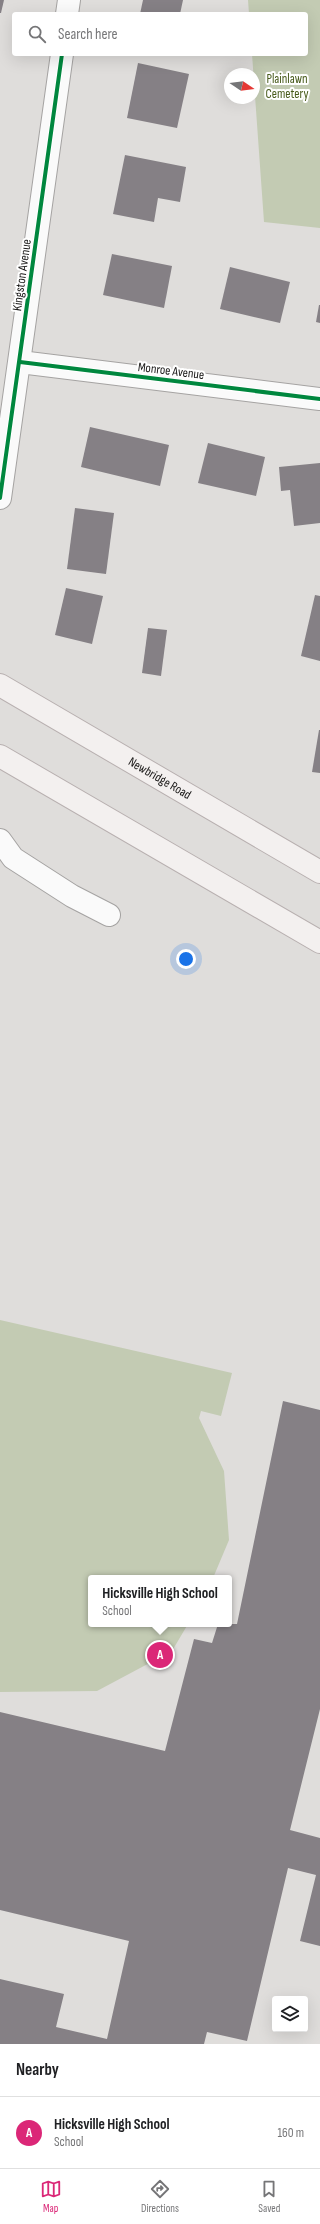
<!DOCTYPE html>
<html lang="en">
<head>
<meta charset="utf-8">
<style>
	:root { --surface:#fff; --page:#f2f2f2; --text:#202124; --muted:#757577; --line:#e0e0e0; --accent:#db2777 }
	body { margin:0; font-family:"Sofia Sans Condensed",sans-serif; background:var(--page); color:var(--text) }
	.controls { position:absolute; right:12px; bottom:12px; display:grid; overflow:hidden; border-radius:4px; box-shadow:0 4px 16px #0002 }
	.controls button { width:36px; height:36px; display:grid; place-items:center; padding:0; border:0; border-bottom:1px solid var(--line); background:var(--surface); color:var(--text); font:20px sans-serif }
	.compass { position:absolute; left:224px; top:68px; width:36px; height:36px; border-radius:50%; background:var(--surface); box-shadow:0 4px 16px #0002; rotate:103deg }
	.you { position:absolute; left:186px; top:959px; width:14px; height:14px; margin:-10px; border:3px solid #fff; border-radius:50%; background:#1a73e8; box-shadow:0 0 0 6px #1a73e833 }
	.badge { display:grid; place-items:center; width:26px; height:26px; border-radius:50%; background:var(--accent); color:#fff; font-size:13px; font-weight:700 }
	.pin { position:absolute; translate:-50% -50%; border:2px solid #fff; box-shadow:0 1px 4px #0006 }
	.popup { position:absolute; left:88px; top:1575px; width:144px; height:52px; box-sizing:border-box; display:grid; place-content:center; border-radius:4px; background:var(--surface); filter:drop-shadow(0 1px 3px #0005); font-size:13px; white-space:nowrap; color:var(--muted) }
	.popup b { font-size:15px; color:var(--text) }
	.popup::after { content:''; position:absolute; left:50%; top:100%; margin-left:-8px; border:8px solid transparent; border-top-color:var(--surface) }
	.list { margin:0; padding:0; list-style:none }
	h2 { display:flex; justify-content:space-between; align-items:center; height:52px; margin:0; padding:0 16px; font-size:17px }
	h2 small { font-size:13px; font-weight:400; color:var(--muted) }
	.list li { display:grid; grid-template-columns:26px 1fr auto; gap:12px; align-items:center; box-sizing:border-box; height:72px; padding:0 16px; border-top:1px solid var(--line) }
	.list b { display:block; font-size:15px; white-space:nowrap }
	.list p { margin:0; font-size:13px; white-space:nowrap; color:var(--muted) }
	.list em { font-size:13px; font-style:normal; color:var(--muted) }
	.icon { flex:none; width:22px; height:22px; fill:none; stroke:currentColor; stroke-width:2; stroke-linecap:round; stroke-linejoin:round }
	.map { position:relative; flex:none; width:320px; height:2044px; overflow:hidden }
	.search { position:absolute; background:var(--surface); box-shadow:0 4px 16px #0002; left:12px; right:12px; top:12px; height:44px; display:flex; align-items:center; gap:10px; box-sizing:border-box; padding:0 14px; border-radius:4px; color:var(--muted); font-size:15px }
	.sheet { height:124px; background:var(--surface) }
	nav { display:flex; justify-content:space-around; align-items:center; box-sizing:border-box; height:56px; border-top:1px solid var(--line); background:var(--surface); font-size:11px; color:var(--muted) }
	nav a { display:grid; justify-items:center; gap:2px }
	nav .on { color:var(--accent) }
	.map>svg:first-child { display:block }
	.green { fill:#c3cbb3 }
	.building { fill:#858085 }
	.lines { fill:none; stroke-linecap:round; stroke-linejoin:round }
	.minor-casing { stroke:#a5a3a2; stroke-width:24 }
	.major-casing { stroke:#b8b0b0; stroke-width:24 }
	.minor { stroke:#fafafa; stroke-width:22 }
	.major { stroke:#f3f0ef; stroke-width:22 }
	.cycleway-casing { stroke:#fff; stroke-width:6 }
	.cycleway { stroke:#00873e; stroke-width:4 }
	.labels { text-anchor:middle; dominant-baseline:central; stroke-width:4; stroke-linejoin:round; paint-order:stroke }
	.park-label { font-size:13px; fill:#475a1a; stroke:#fff }
	.street-label { font-size:13px; fill:#181716; stroke:#fff }
</style>
</head>
<body>
<div class="map">
<svg width="320" height="2044" viewBox="0 0 320 2044">
	<rect width="100%" height="100%" fill="#dfdddb"/>
	<g class="green">
		<polygon points="248,0 320,0 320,228 264,222 252,54 306,54 306,14 249,14"/>
		<polygon points="0,1320 232,1373 221,1416 201,1411 199,1418 224,1471 229,1540 213,1578 91,1578 91,1624 188,1624 172,1651 97,1691 0,1692"/>
	</g>
	<g class="building">
		<polygon points="0,0 4,0 1,13 0,13"/>
		<polygon points="143,0 183,0 180,14 140,14"/>
		<polygon points="138,63 189,74 177,128 127,118"/>
		<polygon points="125,155 186,167 180,202 158,198 154,222 113,214"/>
		<polygon points="112,254 172,266 164,308 103,295"/>
		<polygon points="230,267 290,282 280,323 220,309"/>
		<polygon points="319,305 320,305 320,323 316,322"/>
		<polygon points="90,427 169,445 160,486 81,467"/>
		<polygon points="208,443 265,457 256,496 198,483"/>
		<polygon points="320,463 320,523 294,526 290,490 281,491 279,467"/>
		<polygon points="75,508 114,513 106,574 67,569"/>
		<polygon points="66,588 103,596 92,644 55,635"/>
		<polygon points="315,595 320,596 320,661 301,656"/>
		<polygon points="148,628 167,630 161,676 142,673"/>
		<polygon points="319,730 320,730 320,773 312,772"/>
		<polygon points="283,1401 320,1410 320,1709 290,1830 320,1838 320,1946 300,1941 316,1875 288,1868 247,2041 207,2032 204,2044 0,2044 0,1979 64,1994 56,2027 107,2039 129,1941 0,1910 0,1712 165,1751 194,1639 212,1643 218,1624 237,1624"/>
	</g>
	<g class="lines">
		<defs>
			<g id="minor">
				<polyline points="67,14 69,0"/>
				<polyline points="20,362 320,399"/>
				<polyline points="0,498 62,54"/>
				<polyline points="0,840 13,858 72,896 109,915"/>
			</g>
			<g id="major">
				<path id="s1" d="M0 685 320 872"/>
				<polyline points="0,756 320,942"/>
			</g>
		</defs>
		<use href="#minor" class="minor-casing"/>
		<use href="#major" class="major-casing"/>
		<use href="#minor" class="minor"/>
		<use href="#major" class="major"/>
		<defs>
			<g id="cycleway">
				<polyline points="20,362 320,399"/>
				<polyline points="0,498 62,54"/>
			</g>
		</defs>
		<use href="#cycleway" class="cycleway-casing"/>
		<use href="#cycleway" class="cycleway"/>
	</g>
	<g class="labels">
		<g class="park-label">
			<text x="287" y="79">Plainlawn<tspan x="287" dy="15">Cemetery</tspan></text>
		</g>
		<g class="street-label">
			<text transform="translate(22 275) rotate(-82)">Kingston Avenue</text>
			<text transform="translate(171 371) rotate(7)">Monroe Avenue</text>
			<text stroke="none"><textPath href="#s1" startOffset="185">Newbridge Road</textPath></text>
		</g>
	</g>
</svg>
<div class="controls">
<button><svg class="icon" aria-label="layers" viewBox="0 0 24 24"><path d="M12 4l9 5-9 5-9-5zM3 14l9 5 9-5"/></svg></button>
</div>
<svg class="compass" viewBox="-18 -18 36 36"><path d="M0-13l5 13h-10z" fill="#e53935"/><path d="M0 13l5-13h-10z" fill="#757577"/></svg>
<div class="you"></div>
<div class="pin badge" style="left:160px;top:1655px">A</div>
<div class="popup"><b>Hicksville High School</b>School</div>
<div class="search"><svg class="icon" aria-label="search" viewBox="0 0 24 24"><circle cx="10" cy="10" r="6"/><path d="M15 15l6 6"/></svg>Search here</div>
</div>
<section class="sheet">
<h2>Nearby<small></small></h2>
<ul class="list">
<li><span class="badge">A</span><div><b>Hicksville High School</b><p>School</p></div><em>160 m</em></li>
</ul>
</section>
<nav>
<a class="on"><svg class="icon" aria-label="map" viewBox="0 0 24 24"><path d="M3 6l6-2 6 2 6-2v14l-6 2-6-2-6 2zM9 4v14M15 6v14"/></svg>Map</a>
<a><svg class="icon" aria-label="directions" viewBox="0 0 24 24"><path d="M12 3l9 9-9 9-9-9zM9 14v-3h6M13 9l2 2-2 2"/></svg>Directions</a>
<a><svg class="icon" aria-label="saved" viewBox="0 0 24 24"><path d="M7 4h10v16l-5-4-5 4z"/></svg>Saved</a>
</nav>
</body>
</html>
